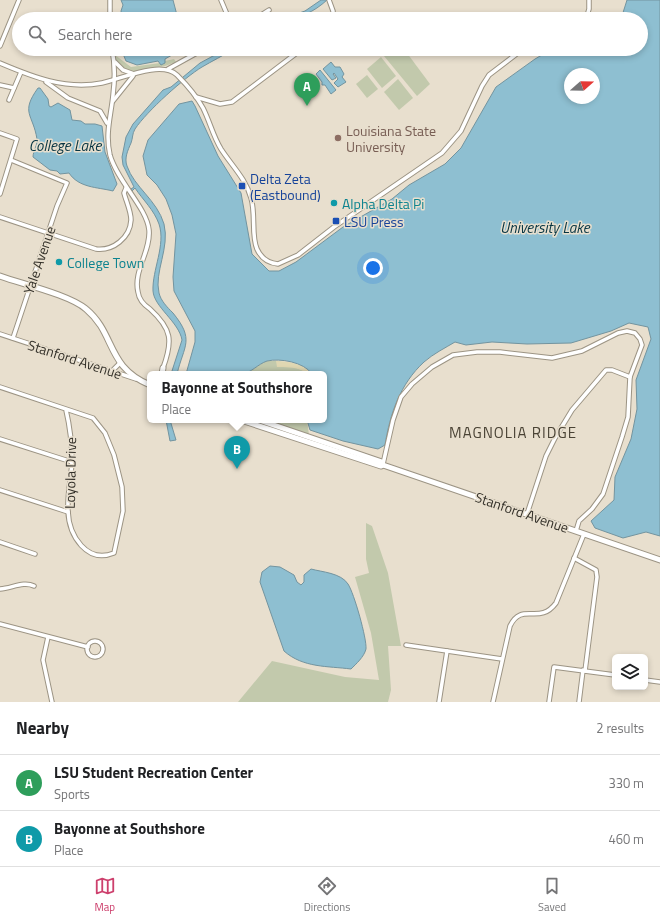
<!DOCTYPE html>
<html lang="en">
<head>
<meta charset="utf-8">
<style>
	:root { --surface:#fff; --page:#f2f2f2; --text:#202124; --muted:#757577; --line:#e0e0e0; --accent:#cd406d }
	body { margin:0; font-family:"Titillium Web",sans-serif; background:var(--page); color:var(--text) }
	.controls { position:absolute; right:12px; bottom:12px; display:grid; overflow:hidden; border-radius:6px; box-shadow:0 2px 6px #0003 }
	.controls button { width:36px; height:36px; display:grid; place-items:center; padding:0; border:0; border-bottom:1px solid var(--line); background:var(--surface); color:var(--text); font:20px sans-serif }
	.compass { position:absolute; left:564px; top:68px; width:36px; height:36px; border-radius:50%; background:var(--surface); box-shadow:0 2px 6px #0003; rotate:70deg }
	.you { position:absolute; left:373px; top:268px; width:14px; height:14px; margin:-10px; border:3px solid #fff; border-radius:50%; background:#1a73e8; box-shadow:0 0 0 6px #1a73e833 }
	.badge { display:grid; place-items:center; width:26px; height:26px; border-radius:50%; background:var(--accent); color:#fff; font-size:13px; font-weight:700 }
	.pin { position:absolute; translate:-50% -33px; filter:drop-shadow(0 1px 2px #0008) }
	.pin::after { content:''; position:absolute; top:21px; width:14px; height:12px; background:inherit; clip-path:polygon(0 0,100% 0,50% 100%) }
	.popup { position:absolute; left:147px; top:371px; width:180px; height:52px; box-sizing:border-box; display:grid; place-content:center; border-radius:6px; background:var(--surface); filter:drop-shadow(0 1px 3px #0005); font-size:13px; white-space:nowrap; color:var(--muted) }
	.popup b { font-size:15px; color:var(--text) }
	.popup::after { content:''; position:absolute; left:50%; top:100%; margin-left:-8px; border:8px solid transparent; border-top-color:var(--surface) }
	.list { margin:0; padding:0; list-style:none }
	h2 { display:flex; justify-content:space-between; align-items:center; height:52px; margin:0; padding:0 16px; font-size:17px }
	h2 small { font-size:13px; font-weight:400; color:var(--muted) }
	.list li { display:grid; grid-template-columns:26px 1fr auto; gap:12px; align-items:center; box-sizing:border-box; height:56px; padding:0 16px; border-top:1px solid var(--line) }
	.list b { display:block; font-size:15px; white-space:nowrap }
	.list p { margin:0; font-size:13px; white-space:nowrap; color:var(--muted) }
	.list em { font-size:13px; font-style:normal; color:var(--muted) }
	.icon { flex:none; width:22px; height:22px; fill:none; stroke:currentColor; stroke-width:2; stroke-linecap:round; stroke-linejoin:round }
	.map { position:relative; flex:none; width:660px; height:702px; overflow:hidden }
	.search { position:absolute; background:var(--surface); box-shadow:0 2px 6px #0003; left:12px; right:12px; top:12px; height:44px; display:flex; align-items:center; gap:10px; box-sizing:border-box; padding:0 14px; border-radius:22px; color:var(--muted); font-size:15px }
	.sheet { height:164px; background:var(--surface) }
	nav { display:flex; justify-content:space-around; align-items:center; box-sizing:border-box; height:56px; border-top:1px solid var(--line); background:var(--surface); font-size:11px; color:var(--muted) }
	nav a { display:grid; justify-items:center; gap:2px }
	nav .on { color:var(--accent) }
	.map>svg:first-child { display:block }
	.green { fill:#c2c9ac }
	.sand { fill:#e0d7b2 }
	.water { fill:#8ebfd1; stroke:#73949f; fill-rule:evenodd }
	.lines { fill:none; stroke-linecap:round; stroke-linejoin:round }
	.street-casing { stroke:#9c9484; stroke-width:5.5 }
	.secondary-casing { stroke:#9c9484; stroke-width:7 }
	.street { stroke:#fff; stroke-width:3.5 }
	.secondary { stroke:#fff; stroke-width:5 }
	.education-dot { fill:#8d6e63; stroke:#e8dfce; stroke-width:1.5 }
	.transit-dot { fill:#1a4fb4; stroke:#e8dfce; stroke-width:1.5 }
	.culture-dot { fill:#0f9aa8; stroke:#e8dfce; stroke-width:1.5 }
	.labels { text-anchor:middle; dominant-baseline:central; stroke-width:3; stroke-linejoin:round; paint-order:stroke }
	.education-label { font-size:14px; fill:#785e54; stroke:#e8dfce; text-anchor:start }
	.transit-label { font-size:14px; fill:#164399; stroke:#e8dfce; text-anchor:start }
	.culture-label { font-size:14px; fill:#0d838f; stroke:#e8dfce; text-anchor:start }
	.street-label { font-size:14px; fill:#333029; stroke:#e8dfce }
	.water-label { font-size:15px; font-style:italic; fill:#063442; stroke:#e8dfce }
	.neighbourhood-label { font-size:15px; letter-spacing:1px; fill:#4a4335; stroke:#e8dfce }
</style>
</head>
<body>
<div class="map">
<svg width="660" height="702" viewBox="0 0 660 702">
	<rect width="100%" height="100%" fill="#e8dfce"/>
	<g class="green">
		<polygon points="391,49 404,49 430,84 417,96 384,56"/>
		<path d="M115 55 131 67 160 63 161 65 165 63V61L174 59 176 62 165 66 130 72C122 69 116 63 115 55Z"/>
		<polygon points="381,57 396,76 382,88 367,69"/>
		<polygon points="367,75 378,89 367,98 356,84"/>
		<polygon points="398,79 413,98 399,110 384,92"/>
		<polygon points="266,361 279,361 312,374 244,374"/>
		<polygon points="265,420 307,420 309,435"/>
		<polygon points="366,523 372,526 388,573 401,646 388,646 391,690 388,702 238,702 272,661 345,677 379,680 371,633 355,577 369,573 366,559"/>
	</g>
	<path class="sand" d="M276 361C288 361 305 364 312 374 306 374 306 372 301 370 294 367 285 367 277 367Z"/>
	<g class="water">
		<polygon points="121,0 173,0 178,19 122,19 121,11 123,5"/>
		<path d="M321 0H327C314 12 299 19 282 19L305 11Z"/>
		<path d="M627 0H660V536L646 532 623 538 595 528 591 521 614 500 615 477 631 439 637 409 636 380 651 339 648 327 629 323 611 331 571 343 527 344 492 342 466 345 455 342C445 348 433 354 424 362 400 384 390 414 385 445L378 449 343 441 310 430 307 420H324V374H312C304 362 280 358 267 361 258 364 251 373 242 374 224 375 204 374 186 374L195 342V331L174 291 173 277 176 234 172 215 166 199 157 185 147 175 143 156 148 140 179 104 192 101 195 106 218 156 241 193 252 254 269 271H279L296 262 343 227 392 199 409 185 445 164 461 148 496 87 535 59 552 49H641V19H621ZM570 74H594V98H570Z"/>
		<polygon points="121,49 175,49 172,55 165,59 165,63 161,65 158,61 137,65 126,61"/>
		<path d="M226 49H233C223 56 212 61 202 67 184 78 147 111 135 129 132 134 133 138 131 143 128 150 124 158 127 166 134 187 157 200 164 224 170 248 154 272 159 293 161 301 167 307 173 313 195 340 184 345 177 374H171L182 340C179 322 154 307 153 291 152 270 166 245 159 224 154 210 143 200 135 188L132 191 131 189 134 187 123 165 122 157 126 137 133 124 163 90 171 87 200 63Z"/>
		<polygon points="331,62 335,67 340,67 344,74 342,77 346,82 338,87 334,83 338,79 334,73 333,74 336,78 332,80 323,69"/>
		<polygon points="320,70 336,90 331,94 325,85 322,85 322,82 316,74"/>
		<path d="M38 88H40L48 99 49 106 51 107 58 103 70 110 72 120 81 121 85 124H95L102 126 105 152 117 184 113 191C97 187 79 188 69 173L60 174 57 171 50 170 33 157C33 151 38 144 37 139 33 114 20 113 38 88Z"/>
		<polygon points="166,420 170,420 176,440 170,441"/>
		<path d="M270 566 280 567 294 575 297 582 301 585 304 582V575L311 569C322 572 341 573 348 584 354 593 367 639 366 649 364 657 356 664 351 669 328 666 303 668 284 651L260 582 262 572Z"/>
	</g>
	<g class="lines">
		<defs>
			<g id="street">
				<polyline points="221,0 229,19"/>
				<polyline points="329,0 333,11 333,19"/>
				<polyline points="110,19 110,0"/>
				<polyline points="255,19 269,10"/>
				<polyline points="586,19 589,9 589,0"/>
				<polyline points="0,46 19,0"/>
				<path d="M112 49C115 64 115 79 113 95 111 116 105 133 110 155 117 181 147 208 149 230 151 251 133 271 138 292 139 300 144 305 150 309 172 329 173 341 163 368"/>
				<polyline points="115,62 123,70 134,74"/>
				<path d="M0 63C33 77 65 90 102 83 121 79 161 60 177 75 186 84 197 97 203 108 210 122 213 136 221 149 232 166 246 179 251 198 256 214 251 236 257 249 261 258 268 263 278 264L298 255 334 227 442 153 461 131 482 86 489 75 523 49"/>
				<polyline points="168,69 204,49"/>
				<polyline points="46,82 68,98 100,111 107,123"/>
				<polyline points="0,85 14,88"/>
				<polyline points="196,97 220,104 232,102 302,49"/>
				<polyline points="9,100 21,72"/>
				<polyline points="113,101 133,76"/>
				<polyline points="0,133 17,139 0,194"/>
				<polyline points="11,160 67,183 57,206 13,338"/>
				<path d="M0 217 96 249C113 251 130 238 131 220 131 211 126 201 124 193L126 188"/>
				<polyline points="0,334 136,379"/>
				<polyline points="112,371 120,363"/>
				<path d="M0 387 93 418 105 433 114 455 122 487 123 511 114 553C87 564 69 536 68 511 67 495 71 478 72 462 72 444 70 427 66 410"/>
				<polyline points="0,439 72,462"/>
				<polyline points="383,464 393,420 401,397 412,384 432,367 453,355 477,352 500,352 552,358 582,351 618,333 627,331 635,333 640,339 642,345 630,377 628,417 622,437 603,494 592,509 579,521 576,531"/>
				<polyline points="0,490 68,512"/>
				<polyline points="527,514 546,456 555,438 572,410 606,370 612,370 630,377"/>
				<polyline points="0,542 35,554"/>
				<polyline points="574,558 596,570 597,577 585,671"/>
				<path d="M0 589C12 588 24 581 34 586"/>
				<polyline points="0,624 88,647"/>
				<polyline points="48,637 43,660 52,702"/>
				<circle cx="95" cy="649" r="8"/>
				<polyline points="406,645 502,659"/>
				<polyline points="645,680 660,682"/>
				<polyline points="439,702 447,651"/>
				<path d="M493 702 510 626C522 601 539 626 556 603L584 534"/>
				<polyline points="549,702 554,667 615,675"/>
				<polyline points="579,702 583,670"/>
			</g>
			<g id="secondary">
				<path d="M0 276C22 284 70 295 86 309 116 334 106 367 150 385"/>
				<polyline points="162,374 163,368"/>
				<polyline points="241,420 381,466 383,465"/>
				<polyline points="259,420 382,462 383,465 660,560"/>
			</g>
		</defs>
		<use href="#street" class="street-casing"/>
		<use href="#secondary" class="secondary-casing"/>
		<use href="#street" class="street"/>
		<use href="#secondary" class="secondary"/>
	</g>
	<circle class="education-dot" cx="338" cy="138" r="4"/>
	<g class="transit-dot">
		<rect x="238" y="182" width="8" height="8" rx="2"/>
		<rect x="332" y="217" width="8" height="8" rx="2"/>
	</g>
	<g class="culture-dot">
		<circle cx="334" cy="203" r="4"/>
		<circle cx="59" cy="262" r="4"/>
	</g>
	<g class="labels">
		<g class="education-label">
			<text x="346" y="130">Louisiana State<tspan x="346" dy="16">University</tspan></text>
		</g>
		<g class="transit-label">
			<text x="250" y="178">Delta Zeta<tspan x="250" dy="16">(Eastbound)</tspan></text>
			<text x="344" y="221">LSU Press</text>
		</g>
		<g class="culture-label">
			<text x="342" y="203">Alpha Delta Pi</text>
			<text x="67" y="262">College Town</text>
		</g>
		<g class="street-label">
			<text transform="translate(39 260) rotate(-71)">Yale Avenue</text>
			<text transform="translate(75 359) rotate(18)">Stanford Avenue</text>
			<text transform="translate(70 473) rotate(-89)">Loyola Drive</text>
			<text transform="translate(522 512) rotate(19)">Stanford Avenue</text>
		</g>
		<g class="water-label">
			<text x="65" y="145">College Lake</text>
			<text x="545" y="227">University Lake</text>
		</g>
		<g class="neighbourhood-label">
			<text x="513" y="432">MAGNOLIA RIDGE</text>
		</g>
	</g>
</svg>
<div class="controls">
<button><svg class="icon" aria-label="layers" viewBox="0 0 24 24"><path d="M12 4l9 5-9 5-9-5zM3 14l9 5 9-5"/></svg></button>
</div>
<svg class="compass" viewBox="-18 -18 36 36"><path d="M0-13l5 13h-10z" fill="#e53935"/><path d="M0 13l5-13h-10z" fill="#757577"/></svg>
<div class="you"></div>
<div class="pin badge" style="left:307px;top:106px;background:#2e9e5b">A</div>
<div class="pin badge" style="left:237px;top:469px;background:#0f9aa8">B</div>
<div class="popup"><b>Bayonne at Southshore</b>Place</div>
<div class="search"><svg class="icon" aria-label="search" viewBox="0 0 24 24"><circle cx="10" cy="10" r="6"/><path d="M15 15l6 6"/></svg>Search here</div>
</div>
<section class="sheet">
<h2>Nearby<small>2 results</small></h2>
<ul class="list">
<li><span class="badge" style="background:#2e9e5b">A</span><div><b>LSU Student Recreation Center</b><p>Sports</p></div><em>330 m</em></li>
<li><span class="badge" style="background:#0f9aa8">B</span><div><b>Bayonne at Southshore</b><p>Place</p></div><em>460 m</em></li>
</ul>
</section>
<nav>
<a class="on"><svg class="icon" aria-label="map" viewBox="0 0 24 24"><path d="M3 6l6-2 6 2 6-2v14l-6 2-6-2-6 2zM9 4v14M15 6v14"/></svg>Map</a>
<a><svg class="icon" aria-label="directions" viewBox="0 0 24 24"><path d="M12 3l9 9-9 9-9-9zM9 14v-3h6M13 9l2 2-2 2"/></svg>Directions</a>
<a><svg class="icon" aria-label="saved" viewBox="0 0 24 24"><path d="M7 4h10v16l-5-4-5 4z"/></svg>Saved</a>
</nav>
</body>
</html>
